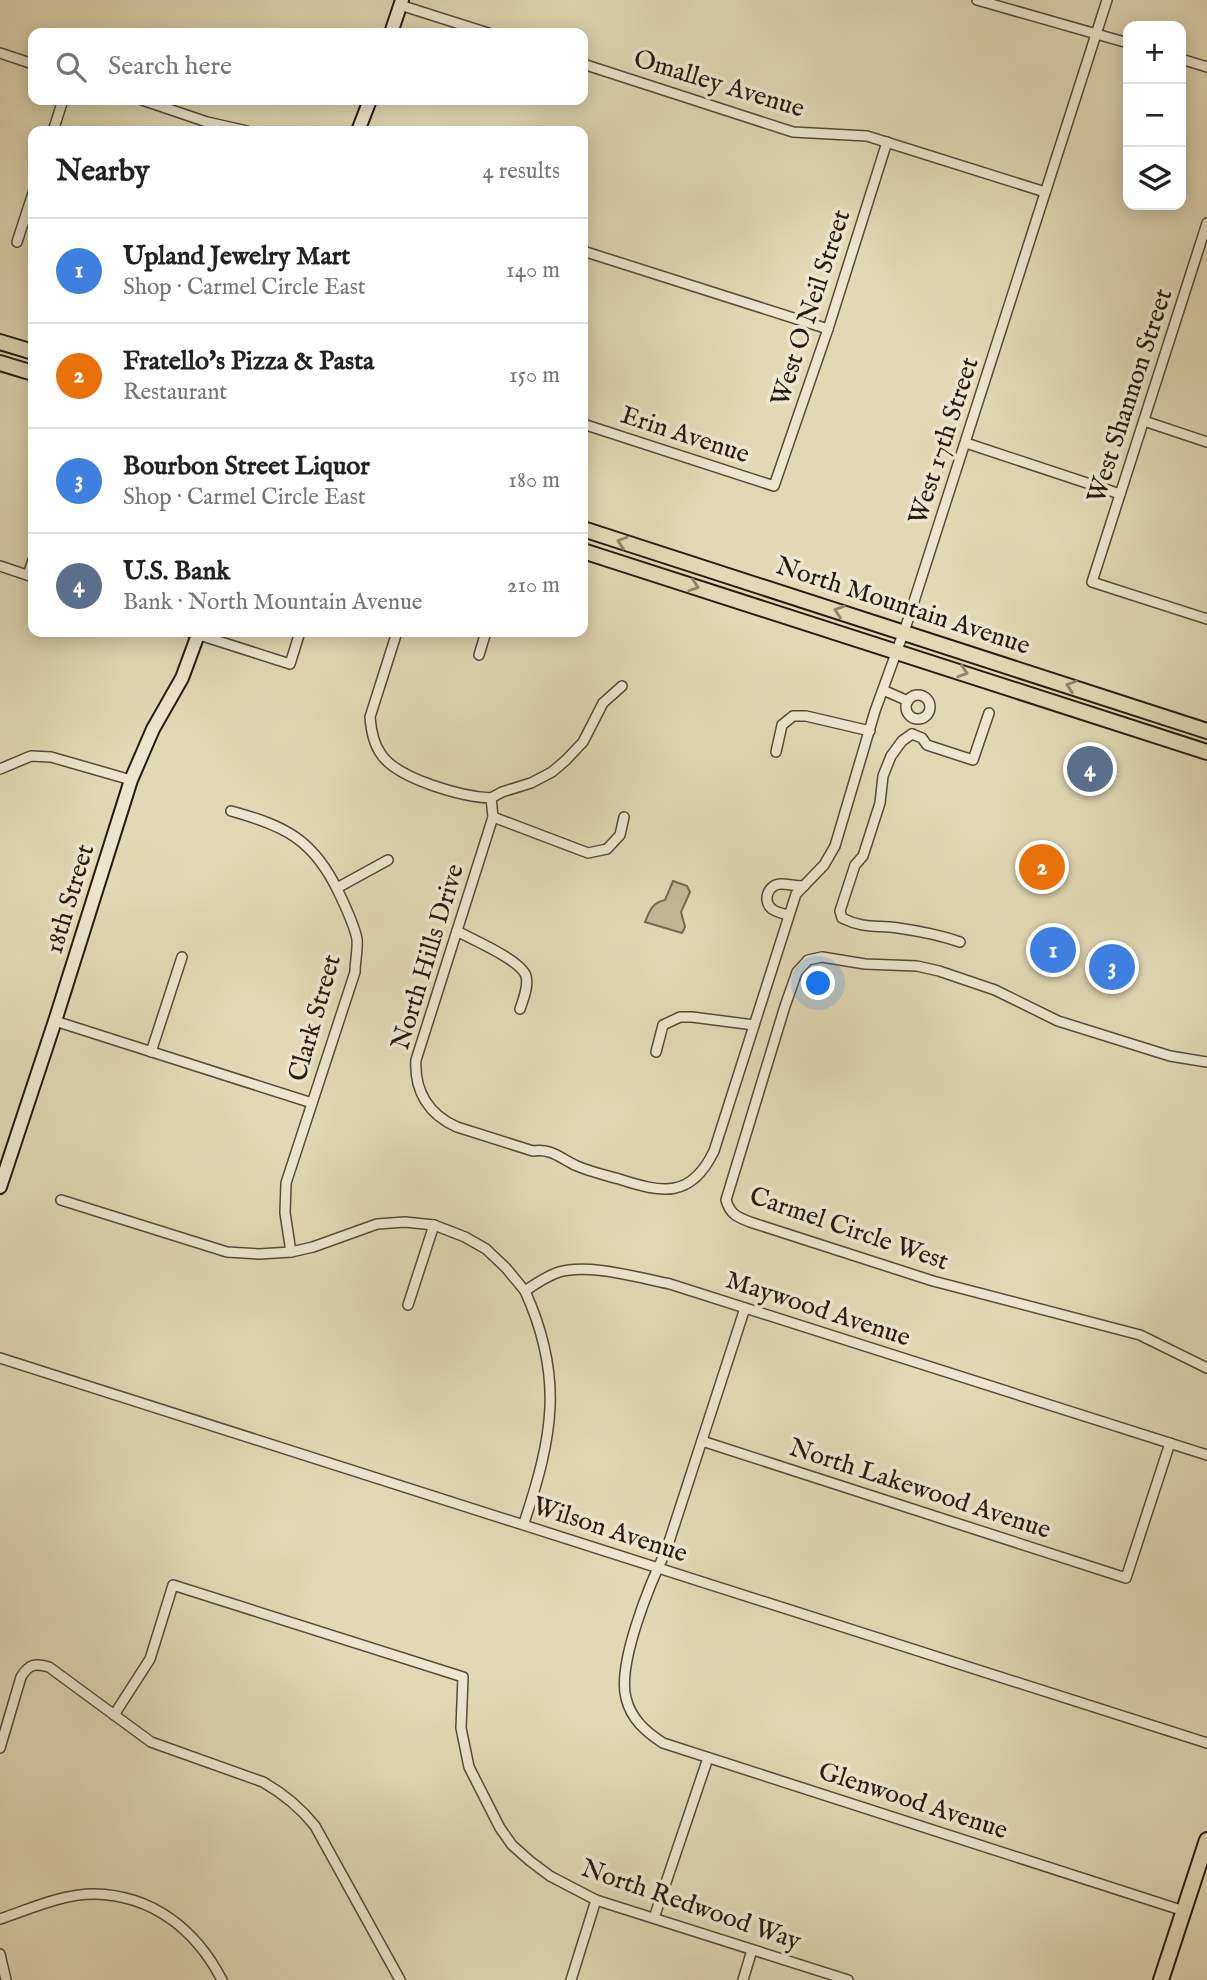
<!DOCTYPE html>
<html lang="en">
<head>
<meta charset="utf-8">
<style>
	:root { --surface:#fff; --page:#f2f2f2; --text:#222; --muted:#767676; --line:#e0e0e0; --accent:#8f2418 }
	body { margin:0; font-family:"IM FELL English",serif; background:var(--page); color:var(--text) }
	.controls { position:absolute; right:21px; top:21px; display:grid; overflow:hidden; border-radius:14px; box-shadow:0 4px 18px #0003 }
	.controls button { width:63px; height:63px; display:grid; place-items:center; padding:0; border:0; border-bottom:2px solid var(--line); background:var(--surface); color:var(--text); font:35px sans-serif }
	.you { position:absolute; left:819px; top:984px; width:24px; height:24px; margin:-18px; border:5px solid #fff; border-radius:50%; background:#1a73e8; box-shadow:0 0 0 10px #1a73e833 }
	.badge { display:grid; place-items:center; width:46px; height:46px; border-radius:50%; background:var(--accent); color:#fff; font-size:23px; font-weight:700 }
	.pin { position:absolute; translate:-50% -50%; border:4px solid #fff; box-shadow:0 2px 7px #0006 }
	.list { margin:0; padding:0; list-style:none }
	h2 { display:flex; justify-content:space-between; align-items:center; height:91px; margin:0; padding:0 28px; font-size:30px }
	h2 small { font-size:23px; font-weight:400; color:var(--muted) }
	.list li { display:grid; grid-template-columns:46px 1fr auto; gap:21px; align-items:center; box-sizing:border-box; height:105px; padding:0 28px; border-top:2px solid var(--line) }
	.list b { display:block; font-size:26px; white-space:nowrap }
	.list p { margin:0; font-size:23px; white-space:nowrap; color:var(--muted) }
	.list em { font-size:23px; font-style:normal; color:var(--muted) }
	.icon { flex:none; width:38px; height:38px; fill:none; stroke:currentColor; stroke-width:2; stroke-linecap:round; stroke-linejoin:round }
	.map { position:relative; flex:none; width:1207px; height:1980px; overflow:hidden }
	.search { position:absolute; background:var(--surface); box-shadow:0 4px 18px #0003; left:28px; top:28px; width:560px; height:77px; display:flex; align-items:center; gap:18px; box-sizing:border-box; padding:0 24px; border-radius:14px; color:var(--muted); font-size:26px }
	.panel { position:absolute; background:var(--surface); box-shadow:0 4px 18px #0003; left:28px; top:126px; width:560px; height:511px; border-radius:14px }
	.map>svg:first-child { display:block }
	.green { fill:#c2b998; stroke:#746a54; stroke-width:2 }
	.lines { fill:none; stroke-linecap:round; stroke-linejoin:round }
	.street-casing { stroke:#544b3a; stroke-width:12 }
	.secondary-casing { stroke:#251c11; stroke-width:16 }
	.primary-casing { stroke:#251c11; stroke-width:18 }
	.street { stroke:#ece6ce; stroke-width:9 }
	.secondary { stroke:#ece6ce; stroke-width:12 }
	.primary { stroke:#e2d9b4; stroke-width:14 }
	.oneway { stroke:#8d846b }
	.labels { text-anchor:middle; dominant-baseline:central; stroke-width:7; stroke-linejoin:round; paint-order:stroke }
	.street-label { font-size:26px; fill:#251c11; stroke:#ece6ce }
</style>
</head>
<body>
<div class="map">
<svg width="1207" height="1980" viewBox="0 0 1207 1980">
	<rect width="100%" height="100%" fill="#e2d9b4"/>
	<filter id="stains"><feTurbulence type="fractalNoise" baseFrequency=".00286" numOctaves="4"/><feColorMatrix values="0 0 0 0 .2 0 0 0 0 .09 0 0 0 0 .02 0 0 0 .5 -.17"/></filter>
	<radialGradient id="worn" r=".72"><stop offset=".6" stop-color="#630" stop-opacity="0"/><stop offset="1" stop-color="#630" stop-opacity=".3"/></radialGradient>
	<path class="green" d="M673 881 687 886 690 892 681 912 685 927 682 933 645 922C650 910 652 903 665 900Z"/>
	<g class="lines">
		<defs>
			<g id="street">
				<polyline points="977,0 1128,43"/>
				<polyline points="400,5 488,33"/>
				<polyline points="0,53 33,64"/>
				<polyline points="1181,59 1207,67"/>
				<polyline points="583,64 793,132 867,136 1045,192"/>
				<polyline points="142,100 207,122 247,131"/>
				<polyline points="53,131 63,100"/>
				<polyline points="1207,223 1092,582 1207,619"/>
				<polyline points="17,242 33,193"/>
				<polyline points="583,251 828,329"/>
				<polyline points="1144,421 1207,442"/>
				<polyline points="583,424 774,486 828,329 887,142"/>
				<polyline points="966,443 1120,494"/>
				<polyline points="0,566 33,577"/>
				<polyline points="28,575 33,560"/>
				<polyline points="190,632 290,664 300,632"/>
				<path d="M397 632 370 717C371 730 373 743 381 754 397 779 463 797 491 798L493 817 416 1060C414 1091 429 1115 457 1127L533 1151C552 1148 561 1159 577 1166 591 1172 605 1175 619 1179 662 1193 691 1199 714 1151L796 894 824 865 835 846 875 711 908 620 1107 0"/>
				<polyline points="479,655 486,632"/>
				<polyline points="883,690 908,701"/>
				<circle cx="918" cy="707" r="12"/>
				<path d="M912 734 902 741 891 756 883 776 880 803 863 856 855 865 840 911 842 918C864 929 876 925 898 928 919 931 940 935 960 942"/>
				<polyline points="912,734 922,738 927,745 973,760 989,713"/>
				<polyline points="776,752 782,725 793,716 806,716 870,731"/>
				<polyline points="0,769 31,756 51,757 131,780"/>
				<polyline points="491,798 502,792 531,783 552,772 566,760 583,742 603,703 622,686"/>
				<path d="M231 811C286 826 314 840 339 893 346 908 354 924 357 939 358 949 355 962 355 972L286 1183 285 1213 291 1252"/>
				<polyline points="493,817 588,853 607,849 620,835 624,817"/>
				<polyline points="337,888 388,860"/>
				<path d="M788 915C784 914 776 912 772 909 762 901 768 884 781 884 788 884 796 886 804 886"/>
				<path d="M457 931C473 940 521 960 526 976 529 986 523 1000 520 1009"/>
				<polyline points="55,1021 312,1103"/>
				<polyline points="151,1052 182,957"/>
				<polyline points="656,1052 663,1025 680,1017 692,1017 754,1025"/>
				<path d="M1207 1062 1170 1056 1058 1021 995 990 939 971 917 966 865 964 822 957 808 960 797 972 785 1006 726 1200C730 1214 737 1217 750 1222L933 1281 1140 1335 1207 1368"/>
				<path d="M61 1200 227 1252 259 1254 291 1252 313 1247 377 1224 405 1222 434 1225 465 1237 486 1249 506 1268 525 1291C535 1284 547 1276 559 1272 589 1263 639 1278 670 1284L1207 1455"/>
				<polyline points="408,1305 434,1225"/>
				<path d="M745 1308 666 1551C650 1583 617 1664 626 1698 631 1719 646 1732 663 1743L1184 1911"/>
				<polyline points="0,1358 1207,1743"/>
				<polyline points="702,1441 1126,1578 1170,1443"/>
				<path d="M524 1523C553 1436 564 1377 525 1291"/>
				<polyline points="114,1715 150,1659 173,1585 463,1677 461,1728 469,1767 500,1828 512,1845 530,1861 550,1876 596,1900 848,1980"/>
				<path d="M0 1748 21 1677C29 1664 35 1663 49 1667L151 1742 263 1782C284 1794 300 1807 315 1826L400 1980"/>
				<polyline points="654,1918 708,1758"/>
				<path d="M0 1919C30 1909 62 1894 94 1894 153 1895 196 1930 222 1980"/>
				<polyline points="0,1954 6,1980"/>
				<polyline points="571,1980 596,1900"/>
				<polyline points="743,1980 752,1950"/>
			</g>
			<g id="secondary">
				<polyline points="391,33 402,0"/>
				<polyline points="358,131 370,100"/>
				<polyline points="0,1187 55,1021 131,780 153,729 182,678 199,632"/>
			</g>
			<g id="primary">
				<polyline points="0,342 33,352"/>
				<polyline points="0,363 33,373"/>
				<polyline points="583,529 1207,731"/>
				<polyline points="583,551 1207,752"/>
				<polyline points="1161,1980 1207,1840"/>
			</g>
		</defs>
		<use href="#street" class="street-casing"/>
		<use href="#secondary" class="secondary-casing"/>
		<use href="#primary" class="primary-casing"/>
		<use href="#street" class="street"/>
		<use href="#secondary" class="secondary"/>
		<use href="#primary" class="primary"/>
	</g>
	<defs><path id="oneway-chevron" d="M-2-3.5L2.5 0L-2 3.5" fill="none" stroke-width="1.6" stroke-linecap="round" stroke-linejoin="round" transform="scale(1.75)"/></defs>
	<g class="oneway">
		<use href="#oneway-chevron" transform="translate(622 542) rotate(-162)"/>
		<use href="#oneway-chevron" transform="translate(694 586) rotate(18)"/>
		<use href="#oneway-chevron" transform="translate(839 611) rotate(-162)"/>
		<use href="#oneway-chevron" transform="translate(963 672) rotate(18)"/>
		<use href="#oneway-chevron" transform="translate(1071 686) rotate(-162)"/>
	</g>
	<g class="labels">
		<g class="street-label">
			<text transform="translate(719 84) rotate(17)">Omalley Avenue</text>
			<text transform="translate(811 308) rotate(-72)">West O Neil Street</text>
			<text transform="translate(1130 396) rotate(-72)">West Shannon Street</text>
			<text transform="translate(685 435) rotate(18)">Erin Avenue</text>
			<text transform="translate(944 441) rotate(-72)">West 17th Street</text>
			<text transform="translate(903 606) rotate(18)">North Mountain Avenue</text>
			<text transform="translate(70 899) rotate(-73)">18th Street</text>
			<text transform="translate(428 957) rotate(-73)">North Hills Drive</text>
			<text transform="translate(315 1018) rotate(-74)">Clark Street</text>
			<text transform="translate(849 1229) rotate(19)">Carmel Circle West</text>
			<text transform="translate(818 1309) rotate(18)">Maywood Avenue</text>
			<text transform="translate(920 1489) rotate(18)">North Lakewood Avenue</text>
			<text transform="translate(610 1530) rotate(18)">Wilson Avenue</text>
			<text transform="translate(913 1801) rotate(18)">Glenwood Avenue</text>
			<text transform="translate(691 1905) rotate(19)">North Redwood Way</text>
		</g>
	</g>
	<rect width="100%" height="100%" filter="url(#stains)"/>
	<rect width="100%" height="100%" fill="url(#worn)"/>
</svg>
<div class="controls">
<button>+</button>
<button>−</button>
<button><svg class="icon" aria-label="layers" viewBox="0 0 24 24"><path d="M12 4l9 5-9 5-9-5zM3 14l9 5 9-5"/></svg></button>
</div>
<div class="you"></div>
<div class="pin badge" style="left:1053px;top:950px;background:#3f7fe0">1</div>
<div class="pin badge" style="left:1042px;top:867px;background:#e8710a">2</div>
<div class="pin badge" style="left:1112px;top:967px;background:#3f7fe0">3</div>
<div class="pin badge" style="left:1090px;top:769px;background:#5c6f8a">4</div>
<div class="search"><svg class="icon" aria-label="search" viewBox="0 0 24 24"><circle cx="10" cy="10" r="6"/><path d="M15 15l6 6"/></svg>Search here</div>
<section class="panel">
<h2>Nearby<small>4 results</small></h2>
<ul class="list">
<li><span class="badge" style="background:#3f7fe0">1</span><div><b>Upland Jewelry Mart</b><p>Shop · Carmel Circle East</p></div><em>140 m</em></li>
<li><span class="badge" style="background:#e8710a">2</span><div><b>Fratello's Pizza &amp; Pasta</b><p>Restaurant</p></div><em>150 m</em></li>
<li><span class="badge" style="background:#3f7fe0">3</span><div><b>Bourbon Street Liquor</b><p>Shop · Carmel Circle East</p></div><em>180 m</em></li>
<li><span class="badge" style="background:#5c6f8a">4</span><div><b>U.S. Bank</b><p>Bank · North Mountain Avenue</p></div><em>210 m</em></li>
</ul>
</section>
</div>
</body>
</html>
